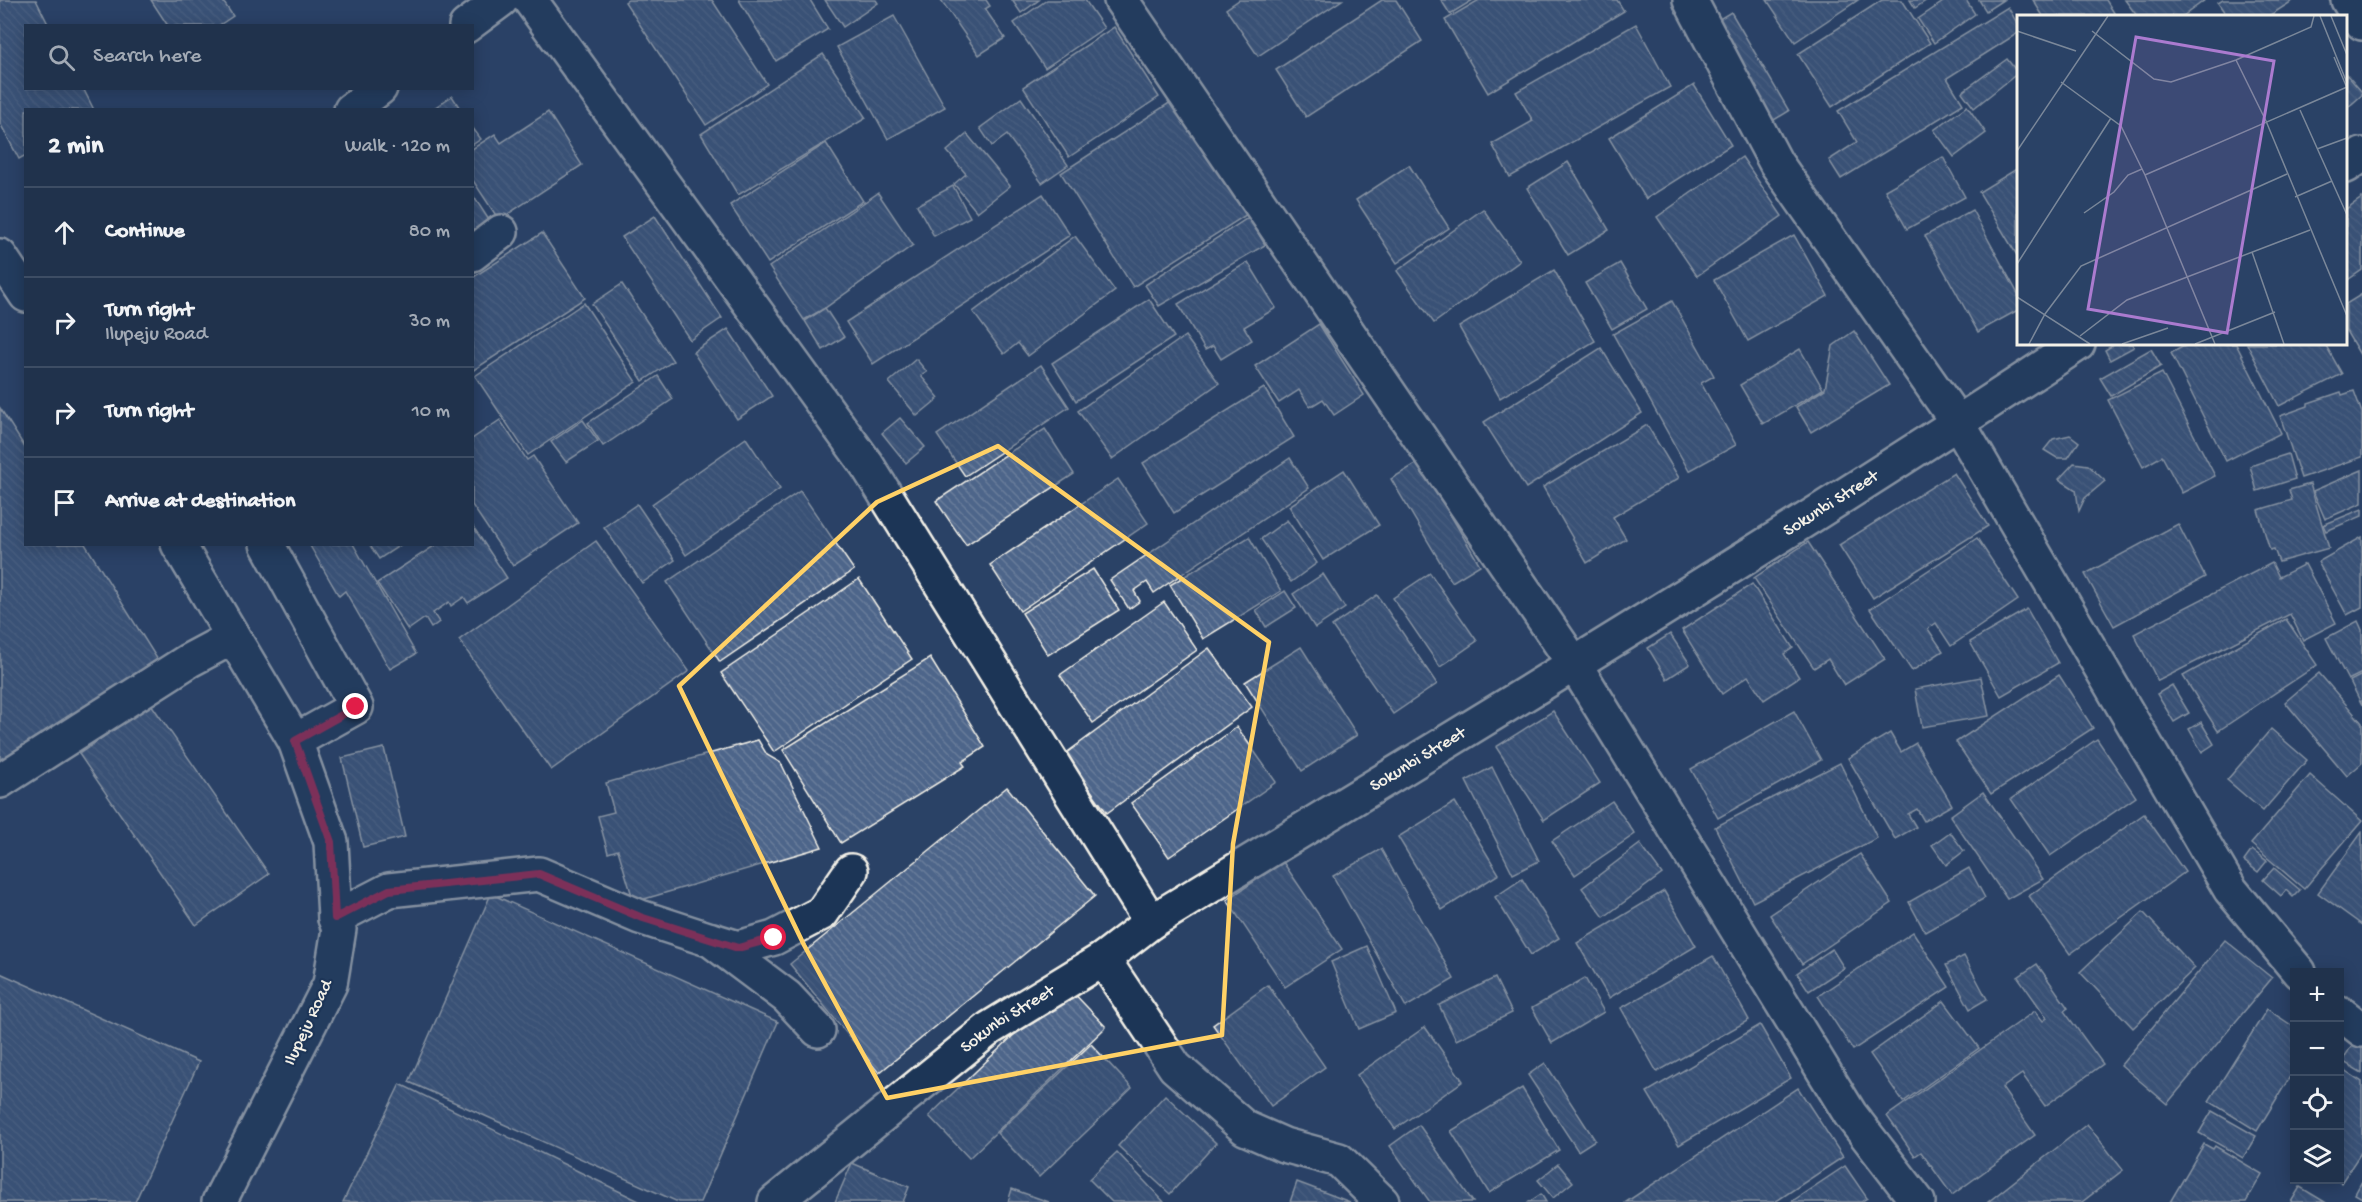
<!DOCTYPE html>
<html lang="en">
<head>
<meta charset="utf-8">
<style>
	:root { --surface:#20324c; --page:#2d3e56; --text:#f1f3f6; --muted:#a2aab5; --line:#3d4d64 }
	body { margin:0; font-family:"Gochi Hand",sans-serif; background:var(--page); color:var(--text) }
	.controls { position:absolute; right:18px; bottom:18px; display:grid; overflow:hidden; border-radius:0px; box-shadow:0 3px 15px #0003 }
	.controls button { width:54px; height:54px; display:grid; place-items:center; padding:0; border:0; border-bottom:2px solid var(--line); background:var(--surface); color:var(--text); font:30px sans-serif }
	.stop { position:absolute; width:18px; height:18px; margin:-14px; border:4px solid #e11d48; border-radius:50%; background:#fff }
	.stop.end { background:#e11d48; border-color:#fff; box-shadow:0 2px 6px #0008 }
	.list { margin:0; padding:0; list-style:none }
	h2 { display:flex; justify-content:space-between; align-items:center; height:78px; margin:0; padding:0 24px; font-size:26px }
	h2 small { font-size:20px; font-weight:400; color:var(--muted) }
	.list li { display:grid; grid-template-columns:39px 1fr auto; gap:18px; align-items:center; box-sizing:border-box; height:90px; padding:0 24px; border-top:2px solid var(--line) }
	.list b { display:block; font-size:22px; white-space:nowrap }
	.list p { margin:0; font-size:20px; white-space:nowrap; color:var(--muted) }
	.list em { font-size:20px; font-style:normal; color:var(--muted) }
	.icon { flex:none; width:33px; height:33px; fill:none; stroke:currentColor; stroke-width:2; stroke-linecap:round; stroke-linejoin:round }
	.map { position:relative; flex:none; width:2362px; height:1202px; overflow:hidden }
	.search { position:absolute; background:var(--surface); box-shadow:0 3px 15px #0003; left:24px; top:24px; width:450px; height:66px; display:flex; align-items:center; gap:15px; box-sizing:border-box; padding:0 21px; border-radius:0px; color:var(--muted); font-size:22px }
	.panel { position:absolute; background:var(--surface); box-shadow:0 3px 15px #0003; left:24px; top:108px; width:450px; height:438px; border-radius:0px }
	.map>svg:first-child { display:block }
	.building { fill:url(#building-back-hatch); stroke:#f4f1e8; stroke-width:1.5 }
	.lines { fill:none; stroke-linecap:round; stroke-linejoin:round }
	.minor-casing { stroke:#f4f1e8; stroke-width:38 }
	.minor { stroke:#1d3557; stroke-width:33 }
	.route { stroke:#e11d48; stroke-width:8 }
	.marked { fill:none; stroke:#ffd166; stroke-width:4.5; stroke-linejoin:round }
	.labels { text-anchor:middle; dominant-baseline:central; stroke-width:4.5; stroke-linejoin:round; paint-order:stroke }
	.street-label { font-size:18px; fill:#f4f1e8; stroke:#1d3557 }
	.inset-road { fill:none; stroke:#7b889a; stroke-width:1.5 }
	.view { fill:#ab7bcf; fill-opacity:0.15; stroke:#ab7bcf; stroke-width:3 }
	.inset-edge { fill:none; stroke:#f4f1e8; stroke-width:3 }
</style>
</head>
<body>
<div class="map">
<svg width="2362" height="1202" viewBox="0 0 2362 1202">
	<defs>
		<pattern id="building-back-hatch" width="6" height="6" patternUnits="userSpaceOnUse" patternTransform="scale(1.5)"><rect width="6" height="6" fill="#4d658a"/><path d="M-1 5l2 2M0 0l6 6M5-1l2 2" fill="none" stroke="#677c9a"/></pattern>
	</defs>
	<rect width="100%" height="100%" fill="#2a4266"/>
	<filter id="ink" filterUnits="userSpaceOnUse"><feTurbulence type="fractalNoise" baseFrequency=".0167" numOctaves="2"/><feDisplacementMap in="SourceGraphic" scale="12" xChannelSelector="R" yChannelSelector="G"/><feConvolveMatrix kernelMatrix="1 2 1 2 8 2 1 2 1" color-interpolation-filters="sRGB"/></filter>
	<g filter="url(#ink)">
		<g class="building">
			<polygon points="0,0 36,0 49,26 26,26 26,88 83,88 94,110 26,110 26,155 19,159 0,123"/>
			<polygon points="151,0 222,0 233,16 218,26 168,26"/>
			<polygon points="628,0 712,0 767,84 706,125 625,2"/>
			<polygon points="739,0 810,0 828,29 776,61"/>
			<polygon points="825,0 876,0 878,3 843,27"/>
			<polygon points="941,0 986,0 990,6 985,9 1005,38 979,55"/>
			<polygon points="1012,0 1039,0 1021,13"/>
			<polygon points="1047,0 1085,0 1104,28 1045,68 1014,23"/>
			<polygon points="1239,0 1342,0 1258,56 1226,9"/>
			<polygon points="1382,0 1396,0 1422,41 1306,117 1276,70"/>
			<polygon points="1441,0 1473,0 1450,14"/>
			<polygon points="1479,0 1617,0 1624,11 1488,93 1445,20"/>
			<polygon points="1767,0 1858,0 1795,42"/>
			<polygon points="1882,0 1902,0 1930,43 1832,107 1798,54"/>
			<polygon points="1910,0 1927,0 1915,8"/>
			<polygon points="1946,0 1966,0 1975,14 1934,43 1918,19"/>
			<polygon points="1979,0 2003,0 1986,11"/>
			<polygon points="2033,0 2106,0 2116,16 2043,16"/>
			<polygon points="2125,0 2205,0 2183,16 2137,16"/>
			<polygon points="2223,0 2294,0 2269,16 2227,16 2218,3"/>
			<polygon points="2008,7 2018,25 2018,33 1947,78 1963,104 1841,179 1829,160 1857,142 1838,111"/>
			<polygon points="1731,12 1789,111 1769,123 1711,24"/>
			<polygon points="894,16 945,107 888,139 837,47"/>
			<polygon points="1636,24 1670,87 1510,177 1492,144 1533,121 1516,92"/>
			<polygon points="1114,27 1159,97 1069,157 1023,87"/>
			<polygon points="823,54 866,118 738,195 701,134"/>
			<polygon points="2007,59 2018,73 1974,108 1962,92"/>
			<polygon points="2346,74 2362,92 2362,95 2346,109"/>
			<polygon points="1694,85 1731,145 1646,199 1609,138"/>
			<polygon points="452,96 461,110 431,110"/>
			<polygon points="1021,98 1068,165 1042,183 1007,135 992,146 980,128"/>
			<polygon points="1177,98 1249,213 1133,287 1061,173"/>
			<polygon points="1967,106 1986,133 1954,157 1934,130"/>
			<polygon points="548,112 582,165 499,220 472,179 472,149 495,134 501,143"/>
			<polygon points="472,127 481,139 472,145"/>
			<polygon points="967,134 1010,186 977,212 954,184 966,174 947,151"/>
			<polygon points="826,143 863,201 768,263 730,205"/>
			<polygon points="1742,157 1782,216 1697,276 1657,217"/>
			<polygon points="1943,157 1965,197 1907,229 1885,190"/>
			<polygon points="1568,162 1609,230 1568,255 1527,188"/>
			<polygon points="1409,165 1449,228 1397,263 1356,200"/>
			<polygon points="2018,168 2018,257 1979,192"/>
			<polygon points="953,186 970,217 934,236 917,205"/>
			<polygon points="878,193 913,245 825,308 804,320 769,267"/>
			<polygon points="472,194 489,220 472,231"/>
			<polygon points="1043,194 1070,235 873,364 846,322"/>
			<polygon points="2362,198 2362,270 2346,281 2346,209"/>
			<polygon points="1483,209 1520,261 1434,323 1397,271"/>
			<polygon points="1972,210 2018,294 2018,310 1978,332 1925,236"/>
			<polygon points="655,216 722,318 690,340 622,237"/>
			<polygon points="1249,217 1265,245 1159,306 1145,285"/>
			<polygon points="542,233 585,298 472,371 472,278"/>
			<polygon points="1794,235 1828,296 1748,341 1714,280"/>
			<polygon points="1075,236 1115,291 1028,356 1018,343 1004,354 973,312"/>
			<polygon points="1248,262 1276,308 1244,327 1252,340 1221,359 1213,346 1205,350 1178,304"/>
			<polygon points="1620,263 1647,309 1612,329 1585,283"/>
			<polygon points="1554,270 1595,341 1500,398 1459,327"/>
			<polygon points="622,284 673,361 643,381 592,304"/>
			<polygon points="2362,294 2362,358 2346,331 2346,304"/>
			<polygon points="1149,299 1174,337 1076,401 1052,363"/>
			<polygon points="1672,301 1714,376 1701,383 1736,445 1689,471 1613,334"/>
			<polygon points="584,303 636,382 528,455 475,376"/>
			<polygon points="825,308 844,337 823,350 805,321"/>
			<polygon points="1319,324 1364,395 1334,415 1323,399 1310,407 1299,390 1279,403 1255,366"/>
			<polygon points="728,329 772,396 737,419 693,352"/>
			<polygon points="1854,331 1889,385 1811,432 1796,407 1825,389 1833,346"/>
			<polygon points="1185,336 1219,383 1112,459 1078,411"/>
			<polygon points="2115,344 2132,344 2134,347 2110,360 2105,350"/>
			<polygon points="2188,344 2236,344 2281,433 2226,461 2171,353"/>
			<polygon points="2247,344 2325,344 2342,374 2279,406"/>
			<polygon points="1601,348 1642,413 1526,488 1484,422"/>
			<polygon points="1800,349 1823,389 1763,424 1740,385"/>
			<polygon points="2151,349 2161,366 2111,396 2100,378"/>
			<polygon points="916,359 927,372 921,376 939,398 917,416 889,382"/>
			<polygon points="1041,365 1069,407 965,476 937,435"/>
			<polygon points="2162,373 2215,476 2182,493 2162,456 2143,467 2108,400"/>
			<polygon points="658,376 673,399 603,446 588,423"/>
			<polygon points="1264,388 1294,437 1174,513 1143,463"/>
			<polygon points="2354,391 2362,413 2362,457 2301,478 2280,416 2308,406 2308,403 2341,392 2342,395"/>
			<polygon points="0,408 26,449 26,544 85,544 161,665 0,765"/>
			<polygon points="900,418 925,447 906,463 882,433"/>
			<polygon points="500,420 527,460 533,456 578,523 513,566 472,505 472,439"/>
			<polygon points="583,420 598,441 566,462 551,442"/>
			<polygon points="1647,425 1679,478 1613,517 1626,539 1587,563 1543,487"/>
			<polygon points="1045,429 1074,474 966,545 936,501"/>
			<polygon points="2070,435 2079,442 2068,458 2057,458 2044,450 2053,439"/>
			<polygon points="746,438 780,489 686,555 652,504"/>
			<polygon points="2288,454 2295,479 2257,491 2250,466"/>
			<polygon points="1290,458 1309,488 1154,593 1147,582 1134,591 1140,601 1129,609 1110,580"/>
			<polygon points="1419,462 1480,565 1452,582 1391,479"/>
			<polygon points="2074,463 2088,465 2105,481 2085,498 2079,511 2076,490 2059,479"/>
			<polygon points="1344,470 1379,525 1323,560 1289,506"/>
			<polygon points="2362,470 2362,503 2325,519 2313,491"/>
			<polygon points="1954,473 1988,526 1873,598 1839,545"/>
			<polygon points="1118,479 1148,523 1020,611 990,565"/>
			<polygon points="2310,484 2329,548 2279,562 2274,549 2270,550 2258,510 2292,500 2289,490"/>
			<polygon points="800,491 854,570 720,662 667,582"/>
			<polygon points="637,504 675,560 642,583 604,527"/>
			<polygon points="2362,509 2362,516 2326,531 2323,525"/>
			<polygon points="1287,520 1317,563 1291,582 1261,539"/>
			<polygon points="2178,524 2205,577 2114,626 2085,574"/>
			<polygon points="472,525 507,578 468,603 464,597 451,606 449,602 433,613 439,622 431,628 425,618 408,630 377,583 437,544 472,544"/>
			<polygon points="1249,537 1281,591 1203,639 1170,585"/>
			<polygon points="2362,537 2362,607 2347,615 2318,562"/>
			<polygon points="1977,538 2018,600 1951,646 1936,623 1928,629 1943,651 1912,671 1870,609"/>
			<polygon points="596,541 689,671 551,770 459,640"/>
			<polygon points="1808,542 1885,659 1844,685 1828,659 1814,668 1754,578"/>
			<polygon points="309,544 353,544 416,654 390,669 345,591 339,596"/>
			<polygon points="369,544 402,544 379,559"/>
			<polygon points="2272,563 2279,577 2305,564 2336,623 2303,640 2290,614 2158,681 2134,634"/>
			<polygon points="1093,569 1119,610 1048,655 1022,613"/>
			<polygon points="1430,573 1477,641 1440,667 1393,598"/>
			<polygon points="1323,574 1345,608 1315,628 1293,594"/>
			<polygon points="859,579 912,659 774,752 721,673"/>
			<polygon points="1752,584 1793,648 1784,654 1799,677 1764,700 1748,676 1722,694 1682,630"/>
			<polygon points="1285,591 1296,608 1266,627 1256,610"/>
			<polygon points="1377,595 1437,684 1393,714 1332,626"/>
			<polygon points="1164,602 1197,650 1093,723 1060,675"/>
			<polygon points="2027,609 2058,663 2001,696 1970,642"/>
			<polygon points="2286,619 2317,665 2218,731 2183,676"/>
			<polygon points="2358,621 2362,630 2362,673 2348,680 2326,638"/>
			<polygon points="1670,634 1690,664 1667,679 1648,648"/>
			<polygon points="1301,647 1357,735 1302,771 1245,682"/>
			<polygon points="1209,648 1252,707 1107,813 1065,754"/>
			<polygon points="930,658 985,747 962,762 965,766 841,843 783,750"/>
			<polygon points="2319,673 2362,723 2362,763 2347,776 2285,702"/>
			<polygon points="2059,675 2093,728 1991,794 1956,742"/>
			<polygon points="2362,675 2362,705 2350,681"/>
			<polygon points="1981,677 1989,716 1922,727 1915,689"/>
			<polygon points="2172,685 2189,713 2174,722 2157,694"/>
			<polygon points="151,704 269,874 196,925 79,754"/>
			<polygon points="1553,711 1600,783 1544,820 1496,747"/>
			<polygon points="1794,711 1821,760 1718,818 1691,769"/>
			<polygon points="2201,722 2214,744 2202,752 2189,729"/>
			<polygon points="1237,727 1276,782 1169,857 1131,803"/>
			<polygon points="2271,729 2307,760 2263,811 2227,780"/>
			<polygon points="1890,733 1901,752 1916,743 1952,805 1924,821 1917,809 1908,814 1916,827 1895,839 1848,758"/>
			<polygon points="2097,739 2136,797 2050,856 2011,799"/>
			<polygon points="758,740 767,755 781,763 822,847 634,902 618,850 608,853 598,816 614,812 606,783"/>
			<polygon points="384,748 405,837 363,847 342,758"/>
			<polygon points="1840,763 1877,838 1753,902 1715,827"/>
			<polygon points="1492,767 1539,861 1513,874 1466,781"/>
			<polygon points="2310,775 2362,821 2304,889 2251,844"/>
			<polygon points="1007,787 1095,896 879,1073 790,964"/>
			<polygon points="1983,792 2043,879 2007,899 1950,816"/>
			<polygon points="1612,801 1635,834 1575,875 1552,841"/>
			<polygon points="1455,802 1499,874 1442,910 1398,837"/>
			<polygon points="2144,814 2185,872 2070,954 2029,896"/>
			<polygon points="1950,832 1964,851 1946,865 1932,845"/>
			<polygon points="2362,832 2362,925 2318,893"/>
			<polygon points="1640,844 1662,874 1604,917 1582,888"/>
			<polygon points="1381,849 1454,979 1406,1007 1333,876"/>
			<polygon points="2252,850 2267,861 2258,872 2244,861"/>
			<polygon points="1860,854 1892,903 1802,964 1770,915"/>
			<polygon points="1283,862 1342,949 1285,987 1227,900"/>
			<polygon points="1969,868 1985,898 1925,932 1909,902"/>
			<polygon points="2274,868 2300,890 2293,897 2286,890 2281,896 2263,880"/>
			<polygon points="1522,879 1559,938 1531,955 1495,897"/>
			<polygon points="1664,891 1696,946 1609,998 1577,943"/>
			<polygon points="491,894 778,1022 700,1202 678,1202 409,1082"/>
			<polygon points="2143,912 2195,968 2133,1028 2080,972"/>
			<polygon points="1913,932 1949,987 1853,1050 1818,996"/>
			<polygon points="2225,940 2272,978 2167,1104 2121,1065"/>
			<polygon points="1367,946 1396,1013 1359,1029 1331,962"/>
			<polygon points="1832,949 1844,968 1809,991 1797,973"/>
			<polygon points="1713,956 1749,1020 1657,1072 1621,1008"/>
			<polygon points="1964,956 1987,999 1970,1009 1946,965"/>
			<polygon points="2037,964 2068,1008 2064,1011 2103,1064 2045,1106 2022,1074 2002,1088 2035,1135 1952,1195 1921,1152 1915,1156 1887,1116 2032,1013 2035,1011 2043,1021 2047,1018 2018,977"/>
			<polygon points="0,973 199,1062 135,1202 0,1202"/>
			<polygon points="1495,978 1512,1013 1456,1040 1439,1005"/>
			<polygon points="1585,978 1604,1012 1552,1043 1532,1008"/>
			<polygon points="1066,985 1106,1027 969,1158 929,1116"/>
			<polygon points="1268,985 1325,1067 1271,1106 1213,1025"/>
			<polygon points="1944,1001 1979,1048 1903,1102 1870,1054"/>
			<polygon points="2267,1009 2294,1027 2294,1070 2257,1131 2209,1101"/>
			<polygon points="1760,1025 1791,1078 1679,1145 1647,1092"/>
			<polygon points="1425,1027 1463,1081 1395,1129 1357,1075"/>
			<polygon points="2354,1042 2362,1047 2362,1073 2342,1061"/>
			<polygon points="1091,1044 1132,1088 1039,1177 997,1133"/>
			<polygon points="1545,1063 1595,1140 1578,1151 1528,1075"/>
			<polygon points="2341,1068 2362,1082 2362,1151 2341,1183 2336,1180 2340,1180 2340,1071"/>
			<polygon points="400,1084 641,1202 343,1202"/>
			<polygon points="1522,1088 1559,1150 1489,1193 1451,1131"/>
			<polygon points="1798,1088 1843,1157 1775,1202 1626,1202"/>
			<polygon points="1165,1095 1216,1143 1170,1194 1118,1146"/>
			<polygon points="2212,1111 2256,1136 2243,1158 2199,1133"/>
			<polygon points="2087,1124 2123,1170 2082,1202 1988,1202"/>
			<polygon points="1419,1125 1473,1202 1430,1202 1390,1146"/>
			<polygon points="2204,1144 2213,1149 2215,1146 2262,1174 2246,1202 2170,1202"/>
			<polygon points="1117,1152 1164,1202 1112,1202 1089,1179"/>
			<polygon points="852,1163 909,1187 903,1202 835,1202"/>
			<polygon points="1558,1164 1573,1182 1553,1198 1538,1180"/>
			<polygon points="1845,1166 1867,1198 1861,1202 1791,1202"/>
			<polygon points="2362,1181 2362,1198 2355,1194"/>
			<polygon points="1297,1182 1350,1202 1290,1202"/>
			<polygon points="2300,1187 2325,1202 2291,1202"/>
			<polygon points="1012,1189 1049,1202 1008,1202"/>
			<polygon points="1541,1194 1546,1202 1529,1202"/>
		</g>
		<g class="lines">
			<defs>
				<g id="minor">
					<polyline points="530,0 867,465 1151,922"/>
					<polyline points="1121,0 1575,665 1850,1114 1918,1202"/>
					<polyline points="1690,0 1776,163 1958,423 2230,889 2299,972"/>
					<polyline points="2348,0 2362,23"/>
					<polyline points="466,26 501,0"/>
					<polyline points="351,110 380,88"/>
					<polyline points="2346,166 2362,155"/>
					<polyline points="472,254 501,232"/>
					<polyline points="0,256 26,295"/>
					<polyline points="178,544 295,741 331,842 335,918 339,929 330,984 219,1202"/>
					<polyline points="267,544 356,707 295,741"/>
					<polyline points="0,781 188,661 233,637"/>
					<polyline points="335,918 389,890 539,874 640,917 711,940 787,997 818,1030"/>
					<polyline points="712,940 738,948 774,938 822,913 851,871"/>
					<polyline points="1103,959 1175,1067 1245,1128 1284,1145 1339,1160 1382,1202"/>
					<polyline points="2340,1013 2362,1030"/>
					<path id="s1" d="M775 1202 990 1028 1103 959 1151 922C1462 733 1774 545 2078 344"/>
				</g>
			</defs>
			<use href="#minor" class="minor-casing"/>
			<use href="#minor" class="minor"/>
		</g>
	</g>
	<g class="lines" filter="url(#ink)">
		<polyline class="route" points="356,707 295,741 331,842 335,918 389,890 539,874 640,917 738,948 774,938"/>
	</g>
	<path d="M0 0H2362V1202H0ZM998 446 1269 642 1233 844 1222 1035 887 1098 804 945 679 686 877 502Z" fill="#2a4266" fill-opacity=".55" fill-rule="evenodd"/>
	<path class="marked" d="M998 446 1269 642 1233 844 1222 1035 887 1098 804 945 679 686 877 502Z"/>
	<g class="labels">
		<g class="street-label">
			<text stroke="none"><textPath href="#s1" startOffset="1268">Sokunbi Street</textPath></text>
			<text stroke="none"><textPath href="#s1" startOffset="782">Sokunbi Street</textPath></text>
			<text stroke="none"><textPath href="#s1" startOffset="296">Sokunbi Street</textPath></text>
			<text transform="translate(309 1023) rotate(-65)">Ilupeju Road</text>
		</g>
	</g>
	<g transform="translate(2017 15)">
		<rect width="330" height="330" fill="#2a4266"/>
		<path class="inset-road" d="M303 1 330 68M314 1 330 40M0 16 59 36M75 16 137 64 154 67 219 45 294 12 297 1M317 42 330 73M219 45 249 106 330 301M44 67 104 111 128 160 198 329M283 95 330 200M300 134 330 123M0 136 91 1M128 160 330 72M278 182 315 166M67 198 97 177 111 160 125 154M235 237 267 329M0 249 94 103M0 282 73 329M63 321 110 285 293 215M12 329 28 299 64 251 270 159M105 329 151 313M178 329 258 297"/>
		<path class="view" d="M119 22 257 46 210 318 71 294Z"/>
		<rect width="330" height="330" class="inset-edge"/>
	</g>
</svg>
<div class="controls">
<button>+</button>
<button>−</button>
<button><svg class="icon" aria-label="locate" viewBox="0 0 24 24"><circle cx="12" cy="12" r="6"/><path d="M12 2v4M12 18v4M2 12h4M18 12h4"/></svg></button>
<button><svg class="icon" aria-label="layers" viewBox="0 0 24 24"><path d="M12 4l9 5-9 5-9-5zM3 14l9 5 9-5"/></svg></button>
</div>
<div class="stop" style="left:774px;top:938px"></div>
<div class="stop end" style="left:356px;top:707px"></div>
<div class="search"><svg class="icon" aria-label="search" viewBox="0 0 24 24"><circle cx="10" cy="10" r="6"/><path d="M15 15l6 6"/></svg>Search here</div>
<section class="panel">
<h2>2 min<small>Walk · 120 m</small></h2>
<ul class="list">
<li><svg class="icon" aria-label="ahead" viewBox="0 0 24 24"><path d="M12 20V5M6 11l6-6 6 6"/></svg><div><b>Continue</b></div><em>80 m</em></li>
<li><svg class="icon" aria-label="right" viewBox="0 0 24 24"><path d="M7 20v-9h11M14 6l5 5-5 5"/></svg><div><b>Turn right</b><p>Ilupeju Road</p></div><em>30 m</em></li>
<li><svg class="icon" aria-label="right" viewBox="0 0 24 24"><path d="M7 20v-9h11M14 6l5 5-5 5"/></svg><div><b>Turn right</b></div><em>10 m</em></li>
<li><svg class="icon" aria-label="arrive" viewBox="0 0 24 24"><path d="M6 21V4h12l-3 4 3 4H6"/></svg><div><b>Arrive at destination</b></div></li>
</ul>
</section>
</div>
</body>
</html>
